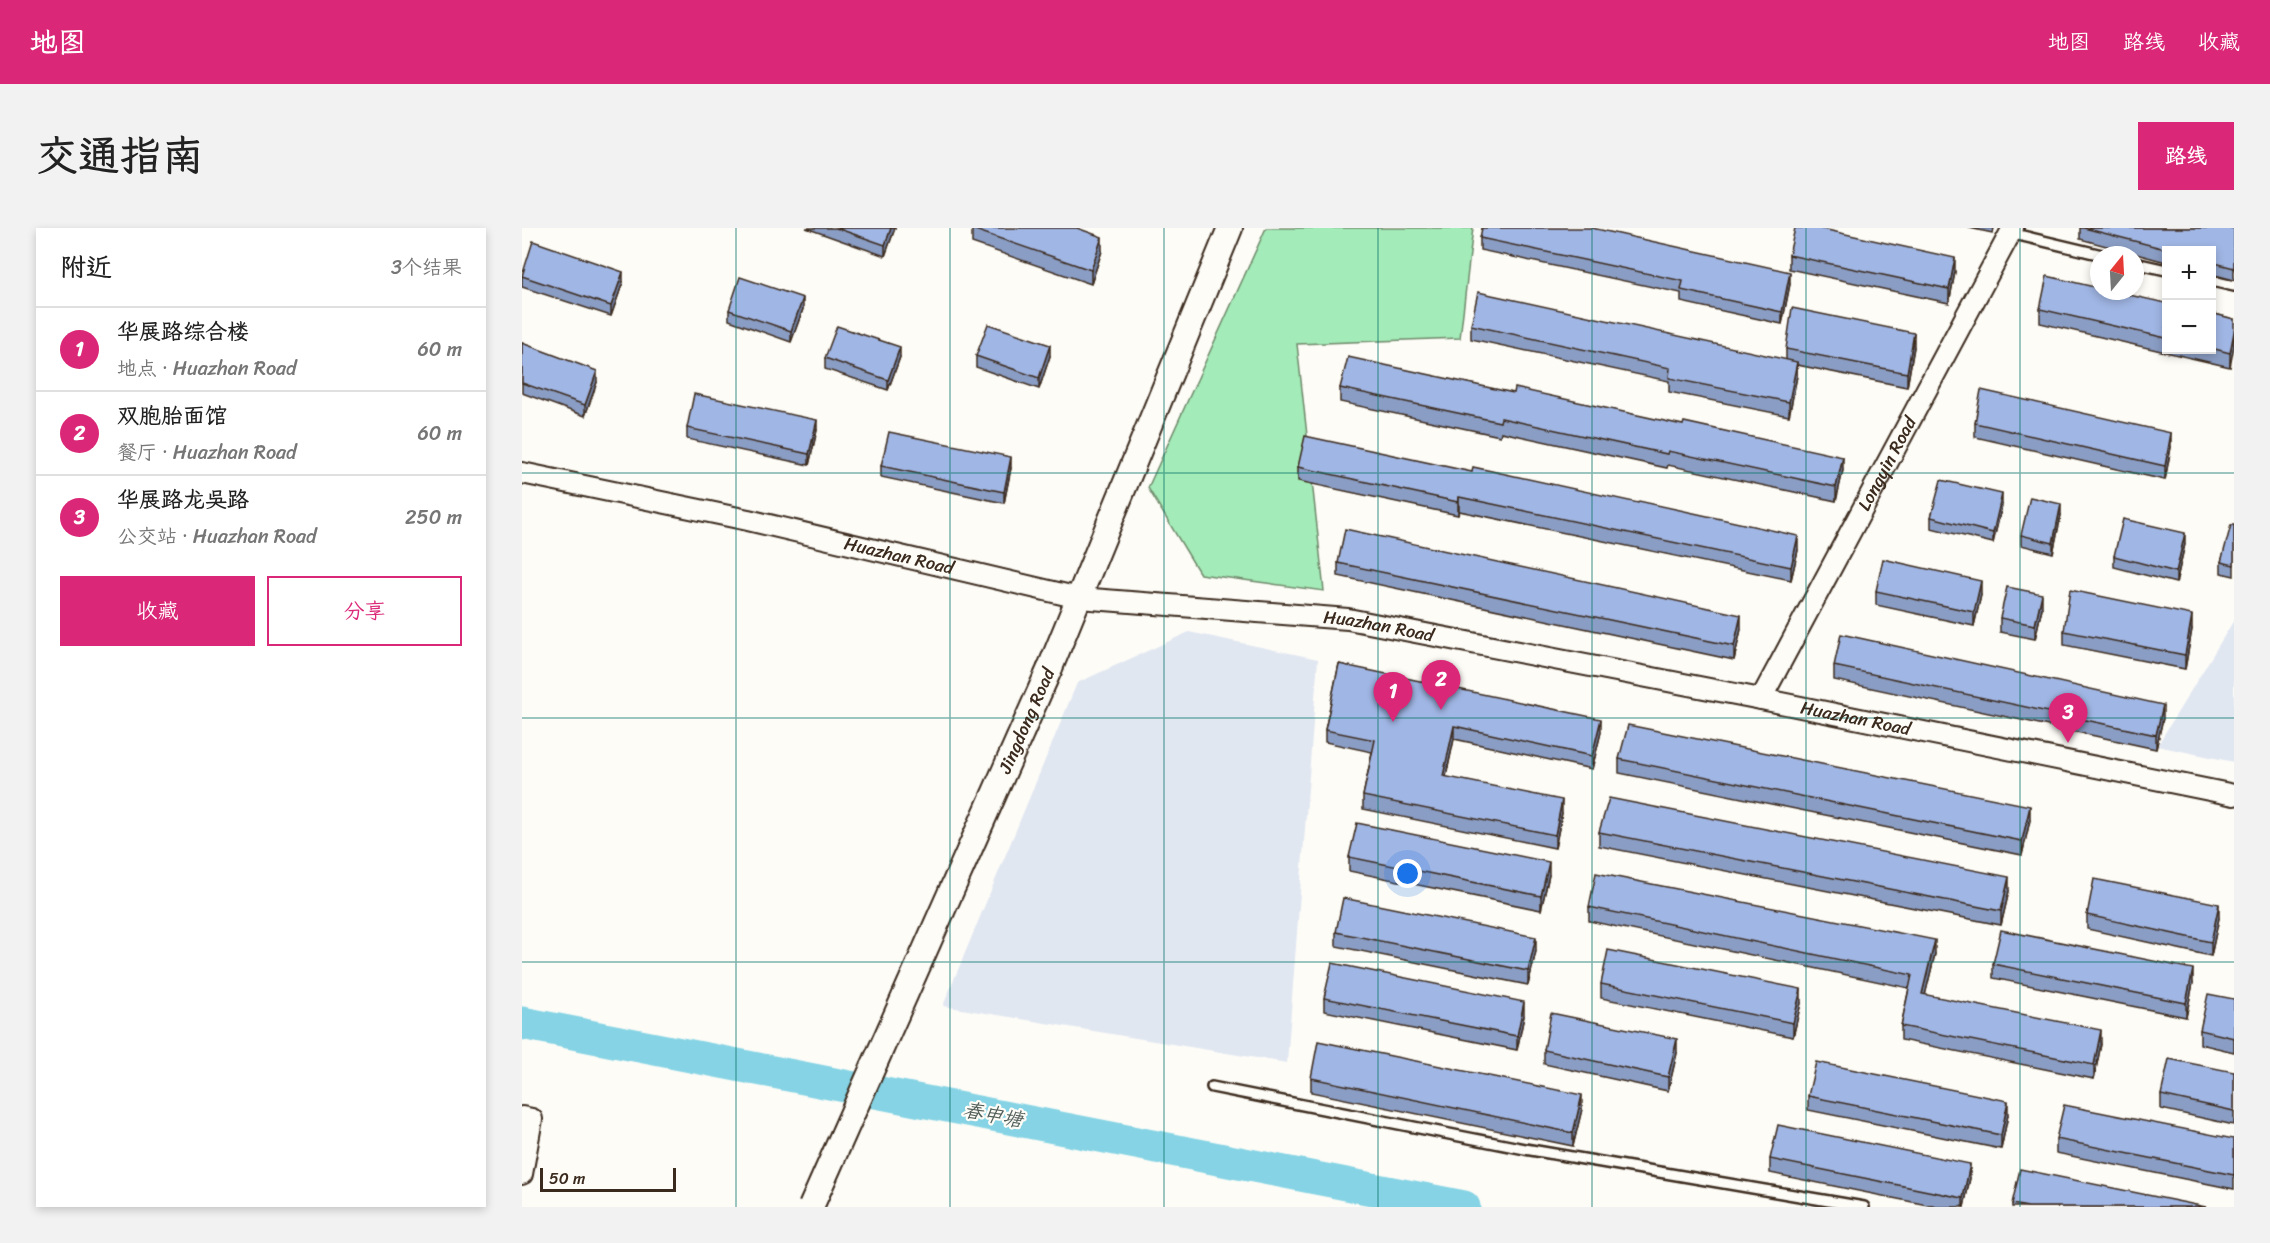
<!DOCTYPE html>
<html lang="zh">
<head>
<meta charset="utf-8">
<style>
	:root { --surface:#fff; --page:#f2f2f2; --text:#222; --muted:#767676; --line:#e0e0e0; --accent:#db2777 }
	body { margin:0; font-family:Sriracha,"LXGW WenKai TC",sans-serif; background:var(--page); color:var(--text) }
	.controls { position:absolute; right:18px; top:18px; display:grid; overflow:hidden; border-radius:0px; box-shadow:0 3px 9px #0003 }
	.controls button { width:54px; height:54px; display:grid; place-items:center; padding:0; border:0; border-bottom:2px solid var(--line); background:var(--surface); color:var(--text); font:30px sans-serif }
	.compass { position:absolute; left:1568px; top:18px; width:54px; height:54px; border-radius:50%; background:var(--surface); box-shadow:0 3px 9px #0003; rotate:18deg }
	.scale { position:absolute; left:18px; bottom:15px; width:136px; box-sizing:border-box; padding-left:6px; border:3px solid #3b2a1e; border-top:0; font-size:16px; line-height:21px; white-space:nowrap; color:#3b2a1e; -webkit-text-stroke:4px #fdfcf7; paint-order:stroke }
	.you { position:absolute; left:886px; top:646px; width:21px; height:21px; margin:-15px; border:4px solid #fff; border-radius:50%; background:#1a73e8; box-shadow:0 0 0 9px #1a73e833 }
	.badge { display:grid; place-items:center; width:39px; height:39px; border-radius:50%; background:var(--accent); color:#fff; font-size:20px; font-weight:700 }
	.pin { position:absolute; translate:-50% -50px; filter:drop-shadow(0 2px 3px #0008) }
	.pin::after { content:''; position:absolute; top:32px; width:21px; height:18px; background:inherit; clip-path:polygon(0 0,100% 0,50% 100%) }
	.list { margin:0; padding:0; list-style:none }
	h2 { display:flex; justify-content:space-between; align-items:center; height:78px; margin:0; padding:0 24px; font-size:26px }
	h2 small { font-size:20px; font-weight:400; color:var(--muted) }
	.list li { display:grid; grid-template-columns:39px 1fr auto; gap:18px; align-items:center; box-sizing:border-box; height:84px; padding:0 24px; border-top:2px solid var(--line) }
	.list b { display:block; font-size:22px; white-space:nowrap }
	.list p { margin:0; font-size:20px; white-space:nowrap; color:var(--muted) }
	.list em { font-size:20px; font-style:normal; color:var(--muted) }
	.actions { display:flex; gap:12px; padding:18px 24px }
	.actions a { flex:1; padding:14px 0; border:2px solid var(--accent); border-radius:0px; text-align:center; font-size:21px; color:var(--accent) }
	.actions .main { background:var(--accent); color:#fff }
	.map { position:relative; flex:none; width:1712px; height:979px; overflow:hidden; border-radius:0px }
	header { display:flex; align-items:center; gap:36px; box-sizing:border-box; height:84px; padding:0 30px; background:var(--accent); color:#fff }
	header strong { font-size:28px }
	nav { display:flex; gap:33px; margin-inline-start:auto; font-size:21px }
	.intro { display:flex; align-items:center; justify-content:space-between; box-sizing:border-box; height:144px; padding:0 36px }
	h1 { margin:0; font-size:42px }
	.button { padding:15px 27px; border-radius:0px; background:var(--accent); color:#fff; font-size:21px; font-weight:700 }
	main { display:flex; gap:36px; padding:0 36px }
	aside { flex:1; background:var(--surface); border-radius:0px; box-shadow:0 3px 9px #0003 }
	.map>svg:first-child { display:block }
	.built { fill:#e1e7f1 }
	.green { fill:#a3ebb8; stroke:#6f8a6b; stroke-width:1.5 }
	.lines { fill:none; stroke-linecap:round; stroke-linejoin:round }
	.river { stroke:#85d3e4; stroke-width:33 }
	.service-casing { stroke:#3b2a1e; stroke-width:14 }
	.minor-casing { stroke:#3b2a1e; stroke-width:24 }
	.tertiary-casing { stroke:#3b2a1e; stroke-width:28 }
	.service { stroke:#fdfcf7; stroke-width:9 }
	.minor { stroke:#fdfcf7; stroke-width:20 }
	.tertiary { stroke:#fdfcf7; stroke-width:24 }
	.tertiary-bridge-casing { stroke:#3b2a1e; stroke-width:28; stroke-linecap:butt }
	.tertiary-bridge { stroke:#fdfcf7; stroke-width:24 }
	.wall { fill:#8a9dc4; stroke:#3b2a1e; stroke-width:1.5 }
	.shaded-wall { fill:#707fa0; stroke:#3b2a1e; stroke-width:1.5 }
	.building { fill:#a0b6e4; stroke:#3b2a1e; stroke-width:1.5 }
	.grid { fill:none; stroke:#0f766e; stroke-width:1.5; stroke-opacity:0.55 }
	.labels { text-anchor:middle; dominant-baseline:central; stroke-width:4.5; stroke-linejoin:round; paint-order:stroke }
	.street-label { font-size:18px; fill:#3b2a1e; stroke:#fdfcf7 }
	.water-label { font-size:20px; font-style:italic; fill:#515d59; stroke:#fdfcf7 }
</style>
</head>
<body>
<header>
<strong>地图</strong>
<nav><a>地图</a><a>路线</a><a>收藏</a></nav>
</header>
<div class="intro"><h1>交通指南</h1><a class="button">路线</a></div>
<main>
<aside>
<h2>附近<small>3个结果</small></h2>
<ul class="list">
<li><span class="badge">1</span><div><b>华展路综合楼</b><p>地点 · Huazhan Road</p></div><em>60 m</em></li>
<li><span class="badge">2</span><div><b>双胞胎面馆</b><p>餐厅 · Huazhan Road</p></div><em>60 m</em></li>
<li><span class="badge">3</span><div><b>华展路龙吴路</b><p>公交站 · Huazhan Road</p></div><em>250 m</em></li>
</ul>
<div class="actions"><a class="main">收藏</a><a>分享</a></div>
</aside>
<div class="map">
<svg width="1712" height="979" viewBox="0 0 1712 979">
	<rect width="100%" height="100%" fill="#fdfcf7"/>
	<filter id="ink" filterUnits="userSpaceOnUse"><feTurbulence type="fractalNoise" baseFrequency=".0167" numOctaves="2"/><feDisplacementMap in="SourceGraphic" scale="12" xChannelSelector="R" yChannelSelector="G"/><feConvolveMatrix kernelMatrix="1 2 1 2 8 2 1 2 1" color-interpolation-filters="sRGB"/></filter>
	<g filter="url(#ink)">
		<g class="built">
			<polygon points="1712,392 1712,534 1635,518"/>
			<polygon points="667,404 796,431 765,835 421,778 555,455"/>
		</g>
		<polygon class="green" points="744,0 951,0 938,110 775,116 802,363 678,346 626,260"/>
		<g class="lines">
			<polyline class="river" points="0,795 942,979"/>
			<defs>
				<g id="service">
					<polyline points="1488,5 1580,27"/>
					<polyline points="1613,35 1644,42"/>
					<polyline points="1690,53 1712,58"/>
					<polyline points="690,859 1003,921 1342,979"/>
				</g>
				<g id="minor">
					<path id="s1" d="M0 245 226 292 557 370 826 391 1239 471 1712 567"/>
					<path id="s2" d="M1239 471 1491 0"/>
					<polyline points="0,889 10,891 0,946"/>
				</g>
				<polyline id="tertiary" points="528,440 708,0"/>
			</defs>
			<use href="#service" class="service-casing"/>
			<use href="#minor" class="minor-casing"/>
			<use href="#tertiary" class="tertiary-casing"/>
			<use href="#service" class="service"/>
			<use href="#minor" class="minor"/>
			<use href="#tertiary" class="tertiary"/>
			<defs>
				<g id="tertiary-bridge">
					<path id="s3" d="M289 979 528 440"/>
				</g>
			</defs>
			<use href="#tertiary-bridge" class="tertiary-bridge-casing"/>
			<use href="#tertiary-bridge" class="tertiary-bridge"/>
		</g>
		<g class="wall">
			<polygon points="284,0 373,0 363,28"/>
			<polygon points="1447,0 1472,0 1471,5"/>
			<polygon points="1558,0 1712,0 1712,52 1689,46 1689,22 1644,22 1644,34 1558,11"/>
			<polygon points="450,1 580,23 569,56 450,15"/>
			<polygon points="958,10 1268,56 1260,96 1159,74 1159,65 958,22"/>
			<polygon points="1267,27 1433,44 1427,75 1267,41"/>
			<polygon points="0,48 101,54 89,88 0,59"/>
			<polygon points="1644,75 1644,122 1689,122 1689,85 1712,91 1708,139 1518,95 1518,81"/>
			<polygon points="281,81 269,114 207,92 207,82"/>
			<polygon points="949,97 1264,132 1264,121 1392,119 1385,159 1275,137 1275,148 1267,188 1147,164 1147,153 949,111"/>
			<polygon points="0,115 75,154 63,188 0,165"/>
			<polygon points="454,128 528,128 517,161 454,139"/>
			<polygon points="378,129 366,162 303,141 303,130"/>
			<polygon points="818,160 1321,242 1314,273 1146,237 1145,240 979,204 978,208 818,174"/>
			<polygon points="1453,195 1649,219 1643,252 1453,209"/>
			<polygon points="165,200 295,202 287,237 165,211"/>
			<polygon points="359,238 489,240 482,275 359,249"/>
			<polygon points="776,239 1276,322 1269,352 937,283 936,287 776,253"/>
			<polygon points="1480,277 1471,315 1409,300 1409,289"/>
			<polygon points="1539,287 1531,325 1499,317 1499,307"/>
			<polygon points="1712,297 1712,348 1699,345 1699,334"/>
			<polygon points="1663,316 1654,355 1592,339 1592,328"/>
			<polygon points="816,335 1219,401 1212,432 816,348"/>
			<polygon points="1354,363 1459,367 1452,398 1354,377"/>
			<polygon points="1520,380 1513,411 1478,404 1478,390"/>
			<polygon points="1670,401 1663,441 1542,417 1542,403"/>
			<polygon points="817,436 1079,504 1070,541 932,511 924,549 1040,585 1033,620 841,581 841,568 850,524 803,514 803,502"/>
			<polygon points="1312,438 1641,490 1634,521 1312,452"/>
			<polygon points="1097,531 1508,592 1500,627 1097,545"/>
			<polygon points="1077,604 1487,663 1479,697 1077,618"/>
			<polygon points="827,629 1027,647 1019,682 827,643"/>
			<polygon points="1067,679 1413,726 1403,767 1579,816 1572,851 1379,812 1379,798 1387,760 1067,693"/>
			<polygon points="1565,687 1697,690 1689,728 1565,701"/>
			<polygon points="814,704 1014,723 1006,757 814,718"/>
			<polygon points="1471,736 1671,755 1664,789 1471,750"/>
			<polygon points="1079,756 1279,775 1271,809 1079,770"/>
			<polygon points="802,770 1002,788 995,822 802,783"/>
			<polygon points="1712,771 1712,824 1678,816 1678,802"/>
			<polygon points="1022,822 1155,825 1146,863 1022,836"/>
			<polygon points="1712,844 1712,897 1639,881 1639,867"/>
			<polygon points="789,850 1060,881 1051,918 789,864"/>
			<polygon points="1286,868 1486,887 1479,921 1286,882"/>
			<polygon points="1534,911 1712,911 1712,961 1534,925"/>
			<polygon points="1248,931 1448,950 1442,979 1415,979 1248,945"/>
			<polygon points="1490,976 1684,979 1490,979"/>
		</g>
		<g class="shaded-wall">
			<polygon points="369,0 373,0 363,28 363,17"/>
			<polygon points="580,9 580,23 569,56 569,42"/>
			<polygon points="1433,30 1433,44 1427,75 1427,61"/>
			<polygon points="101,44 101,54 89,88 89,78"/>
			<polygon points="1268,44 1268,56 1260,96 1260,84"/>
			<polygon points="281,70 281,81 269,114 269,103"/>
			<polygon points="1712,104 1712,118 1708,139 1708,125"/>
			<polygon points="1392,105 1392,119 1385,159 1385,145"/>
			<polygon points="528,117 528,128 517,161 517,150"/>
			<polygon points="378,119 378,129 366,162 366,152"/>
			<polygon points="1275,134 1275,148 1267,188 1267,174"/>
			<polygon points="75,143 75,154 63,188 63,177"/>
			<polygon points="295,192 295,202 287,237 287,226"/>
			<polygon points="1649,205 1649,219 1643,252 1643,238"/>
			<polygon points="489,229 489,240 482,275 482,264"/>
			<polygon points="1321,229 1321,242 1314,273 1314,259"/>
			<polygon points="1480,266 1480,277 1471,315 1471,305"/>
			<polygon points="937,269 937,283 936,287 936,274"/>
			<polygon points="1539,276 1539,287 1531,325 1531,315"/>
			<polygon points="1663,305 1663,316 1654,355 1654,344"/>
			<polygon points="1276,308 1276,322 1269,352 1269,339"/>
			<polygon points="1459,353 1459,367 1452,398 1452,384"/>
			<polygon points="1520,366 1520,380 1513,411 1513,397"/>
			<polygon points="1219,387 1219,401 1212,432 1212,418"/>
			<polygon points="1670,387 1670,401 1663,441 1663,427"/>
			<polygon points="1641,477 1641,490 1634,521 1634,507"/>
			<polygon points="1079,491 1079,504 1070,541 1070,528"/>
			<polygon points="932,498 932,511 921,561 921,548"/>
			<polygon points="1040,572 1040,585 1033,620 1033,607"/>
			<polygon points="1508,578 1508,592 1500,627 1500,613"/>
			<polygon points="1027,634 1027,647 1019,682 1019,668"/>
			<polygon points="1487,649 1487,663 1479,697 1479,683"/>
			<polygon points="1697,676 1697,690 1689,728 1689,714"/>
			<polygon points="1014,709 1014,723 1006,757 1006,743"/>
			<polygon points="1413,712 1413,726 1400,780 1400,766"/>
			<polygon points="1671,741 1671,755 1664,789 1664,775"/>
			<polygon points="1279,761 1279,775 1271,809 1271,795"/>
			<polygon points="1002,774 1002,788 995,822 995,808"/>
			<polygon points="1579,802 1579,816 1572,851 1572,837"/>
			<polygon points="1155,811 1155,825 1146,863 1146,849"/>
			<polygon points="1060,867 1060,881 1051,918 1051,905"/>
			<polygon points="1486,873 1486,887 1479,921 1479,907"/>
			<polygon points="1448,936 1448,950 1442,979 1441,979 1441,970"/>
		</g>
		<g class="building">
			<polygon points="314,0 369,0 363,17"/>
			<polygon points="450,0 555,0 580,9 569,42 450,1"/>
			<polygon points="960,0 1070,0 1268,44 1260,84 1159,62 1161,53 958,10"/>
			<polygon points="1273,0 1296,0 1433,30 1427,61 1267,27"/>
			<polygon points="1562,0 1712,0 1712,40 1689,34 1689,22 1647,22"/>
			<polygon points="11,13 101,44 89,78 0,48"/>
			<polygon points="1525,48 1577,60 1577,63 1589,63 1644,75 1644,110 1518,81"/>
			<polygon points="218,49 281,70 269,103 207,82"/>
			<polygon points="956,64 1275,134 1267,174 1147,150 1148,140 949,97"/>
			<polygon points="1270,80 1392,105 1385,145 1264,121"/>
			<polygon points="1689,85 1712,91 1712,104 1708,125 1689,120"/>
			<polygon points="466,96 528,117 517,150 454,128"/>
			<polygon points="315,98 378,119 366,152 303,130"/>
			<polygon points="0,115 75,143 63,177 0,155"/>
			<polygon points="826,129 992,165 993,160 1161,197 1162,194 1321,229 1314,259 1146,223 1145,226 979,190 978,194 818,160"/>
			<polygon points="1459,162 1649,205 1643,238 1453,195"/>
			<polygon points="172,166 295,192 287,226 165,200"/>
			<polygon points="367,204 489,229 482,264 359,238"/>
			<polygon points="783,208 950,244 951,239 1116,275 1117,273 1276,308 1269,339 937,269 936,274 776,239"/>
			<polygon points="1419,252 1480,266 1471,305 1409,289"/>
			<polygon points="1508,269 1539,276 1531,315 1499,307"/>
			<polygon points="1601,291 1663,305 1654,344 1592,328"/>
			<polygon points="1709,297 1712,297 1712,337 1699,334"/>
			<polygon points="823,301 1219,387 1212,418 816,335"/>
			<polygon points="1361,331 1459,353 1452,384 1354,363"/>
			<polygon points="1485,359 1520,366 1513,397 1478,390"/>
			<polygon points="1548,362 1670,387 1663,427 1542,403"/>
			<polygon points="1319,406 1641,477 1634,507 1312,438"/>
			<polygon points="817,436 1079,491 1070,528 932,498 921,548 1040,572 1033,607 841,568 853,512 803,502"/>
			<polygon points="1106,497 1508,578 1500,613 1097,531"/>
			<polygon points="1087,570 1487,649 1479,683 1077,604"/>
			<polygon points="835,595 1027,634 1019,668 827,629"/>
			<polygon points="1074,645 1413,712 1400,766 1579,802 1572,837 1379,798 1390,747 1067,679"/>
			<polygon points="1572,651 1697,676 1689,714 1565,687"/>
			<polygon points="821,670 1014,709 1006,743 814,704"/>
			<polygon points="1479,702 1671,741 1664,775 1471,736"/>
			<polygon points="1086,722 1279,761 1271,795 1079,756"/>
			<polygon points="810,735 1002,774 995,808 802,770"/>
			<polygon points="1686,766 1712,771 1712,810 1678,802"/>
			<polygon points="1029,785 1155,811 1146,849 1022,822"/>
			<polygon points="796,813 1060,867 1051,905 789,850"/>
			<polygon points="1647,831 1712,844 1712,883 1639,867"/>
			<polygon points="1294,834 1486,873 1479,907 1286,868"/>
			<polygon points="1542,877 1712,911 1712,947 1534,911"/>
			<polygon points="1256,897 1448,936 1441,970 1248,931"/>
			<polygon points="1498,941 1684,979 1506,979 1490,976"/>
		</g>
	</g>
	<path class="grid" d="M214 0V979M428 0V979M642 0V979M856 0V979M1070 0V979M1284 0V979M1498 0V979M0 245H1712M0 490H1712M0 734H1712"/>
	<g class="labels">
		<g class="street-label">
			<text stroke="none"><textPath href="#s2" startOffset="267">Longyin Road</textPath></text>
			<text stroke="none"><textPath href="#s1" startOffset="386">Huazhan Road</textPath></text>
			<text stroke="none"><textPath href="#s1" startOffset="872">Huazhan Road</textPath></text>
			<text stroke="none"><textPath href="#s1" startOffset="1358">Huazhan Road</textPath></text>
			<text stroke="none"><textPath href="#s3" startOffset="532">Jingdong Road</textPath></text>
		</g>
		<g class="water-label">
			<text transform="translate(471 887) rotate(11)">春申塘</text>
		</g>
	</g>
</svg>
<div class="controls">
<button>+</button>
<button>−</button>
</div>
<svg class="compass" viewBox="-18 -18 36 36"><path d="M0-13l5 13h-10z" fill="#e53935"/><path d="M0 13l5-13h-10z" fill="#767676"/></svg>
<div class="scale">50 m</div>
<div class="you"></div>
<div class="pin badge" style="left:871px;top:494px">1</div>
<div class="pin badge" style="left:919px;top:482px">2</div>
<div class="pin badge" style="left:1546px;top:515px">3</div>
</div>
</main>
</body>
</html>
